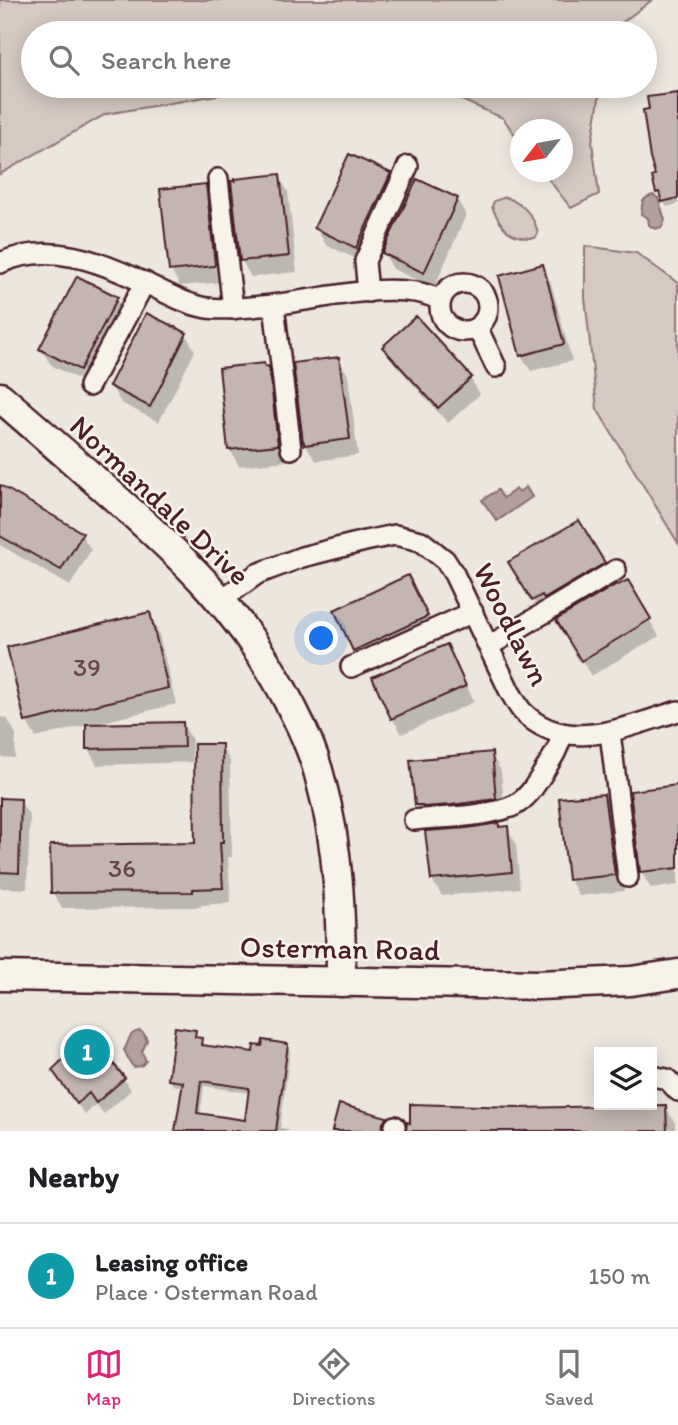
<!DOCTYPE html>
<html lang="en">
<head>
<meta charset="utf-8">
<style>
	:root { --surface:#fff; --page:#f6f6f6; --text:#202124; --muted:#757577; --line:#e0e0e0; --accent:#db2777 }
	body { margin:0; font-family:Itim,sans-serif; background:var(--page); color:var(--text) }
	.controls { position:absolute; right:21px; bottom:21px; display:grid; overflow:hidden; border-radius:0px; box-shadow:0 4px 18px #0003 }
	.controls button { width:63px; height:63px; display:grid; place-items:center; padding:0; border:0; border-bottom:2px solid var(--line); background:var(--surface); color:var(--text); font:35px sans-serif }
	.compass { position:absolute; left:510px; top:119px; width:63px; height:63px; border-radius:50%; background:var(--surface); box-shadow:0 4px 18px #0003; rotate:239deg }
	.you { position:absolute; left:322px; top:639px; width:24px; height:24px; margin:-18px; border:5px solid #fff; border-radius:50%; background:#1a73e8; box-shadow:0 0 0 10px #1a73e833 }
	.badge { display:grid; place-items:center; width:46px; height:46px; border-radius:50%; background:var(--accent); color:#fff; font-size:23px; font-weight:700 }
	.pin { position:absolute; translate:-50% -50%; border:4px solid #fff; box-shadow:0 2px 7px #0006 }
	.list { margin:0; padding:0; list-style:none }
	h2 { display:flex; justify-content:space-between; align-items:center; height:91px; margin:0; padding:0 28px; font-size:30px }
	h2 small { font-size:23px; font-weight:400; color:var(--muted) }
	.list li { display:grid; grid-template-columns:46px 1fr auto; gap:21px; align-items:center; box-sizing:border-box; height:105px; padding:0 28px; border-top:2px solid var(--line) }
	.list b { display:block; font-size:26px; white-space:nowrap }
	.list p { margin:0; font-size:23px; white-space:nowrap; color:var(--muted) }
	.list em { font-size:23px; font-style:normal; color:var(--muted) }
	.icon { flex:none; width:38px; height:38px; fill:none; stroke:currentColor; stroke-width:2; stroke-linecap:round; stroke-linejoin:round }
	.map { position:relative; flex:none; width:678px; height:1131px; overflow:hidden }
	.search { position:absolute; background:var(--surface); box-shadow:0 4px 18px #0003; left:21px; right:21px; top:21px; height:77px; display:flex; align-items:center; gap:18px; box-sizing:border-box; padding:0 24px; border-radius:38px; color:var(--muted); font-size:26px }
	.sheet { height:196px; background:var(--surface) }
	nav { display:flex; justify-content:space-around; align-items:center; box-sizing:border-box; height:98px; border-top:2px solid var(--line); background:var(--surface); font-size:19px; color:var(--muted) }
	nav a { display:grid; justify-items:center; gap:4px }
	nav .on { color:var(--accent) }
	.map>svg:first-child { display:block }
	.green { fill:#d5c9c2; stroke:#907476; stroke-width:2 }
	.water { fill:#b39f9d; stroke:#896c6f; stroke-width:2 }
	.shadow { fill:#0003; fill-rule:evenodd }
	.building { fill:#c4b5b0; stroke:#4a1f2b; stroke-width:2; fill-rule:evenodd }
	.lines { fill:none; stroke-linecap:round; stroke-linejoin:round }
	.street-casing { stroke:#4a1f2b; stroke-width:24 }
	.secondary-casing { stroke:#4a1f2b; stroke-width:33 }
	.street { stroke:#f7f3e8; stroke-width:19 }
	.secondary { stroke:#f7f3e8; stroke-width:28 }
	.labels { text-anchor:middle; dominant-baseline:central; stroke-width:5; stroke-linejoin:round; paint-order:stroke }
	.number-label { font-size:26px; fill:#68444c }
	.street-label { font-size:30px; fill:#4a1f2b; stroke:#f7f3e8 }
</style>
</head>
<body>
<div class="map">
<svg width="678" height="1131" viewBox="0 0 678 1131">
	<rect width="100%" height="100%" fill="#ece6dd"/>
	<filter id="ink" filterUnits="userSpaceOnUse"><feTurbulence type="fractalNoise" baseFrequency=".0143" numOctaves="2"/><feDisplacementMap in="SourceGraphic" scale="14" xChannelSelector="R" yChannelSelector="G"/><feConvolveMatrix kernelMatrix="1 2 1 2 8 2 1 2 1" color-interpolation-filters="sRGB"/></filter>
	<g filter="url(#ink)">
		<g class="green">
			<polygon points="0,0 652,0 608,33 33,33 33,86 313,86 229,93 106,114 0,174"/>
			<polygon points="412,86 601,86 592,142 599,194 571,208 543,172 562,172 562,130 520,130 520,142 503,118 441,91"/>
			<path d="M506 197C524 205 533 214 538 233L535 238C510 239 502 229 492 207L494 201Z"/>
			<polygon points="585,246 636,253 678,283 678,543 597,409 585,297"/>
		</g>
		<g class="water">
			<path d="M653 195 658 198 665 220 662 227 655 229 649 225 648 218 641 214C643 203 640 199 653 195Z"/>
			<polygon points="526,487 532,497 497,521 482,500 498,490 503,498 516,489 519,492"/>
			<path d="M140 1031 144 1034 147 1040 142 1052 146 1061 141 1066 134 1067C128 1062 128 1056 124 1050 130 1041 127 1033 140 1031Z"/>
		</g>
		<g class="shadow">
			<polygon points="678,94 678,204 667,207 658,192 657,177"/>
			<polygon points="390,175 399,191 365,263 326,245 316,228"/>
			<polygon points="279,176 288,192 297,272 251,277 242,261"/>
			<polygon points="205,186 215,202 223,282 180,286 171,270"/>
			<polygon points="457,199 466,215 434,288 393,269 384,253"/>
			<polygon points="542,266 551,283 572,361 531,371 521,355"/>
			<polygon points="116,298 126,314 89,385 51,365 41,349"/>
			<polygon points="186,335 195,351 159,422 121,403 111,386"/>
			<polygon points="385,347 470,378 480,394 448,423 394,363"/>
			<polygon points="338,359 348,375 358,455 316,461 304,442"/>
			<polygon points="268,368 277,384 286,461 239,466 230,450"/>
			<polygon points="0,487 81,534 91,550 70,586 0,545"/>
			<polygon points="578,522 612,579 543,616 511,562"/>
			<polygon points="627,582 659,636 591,676 559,621"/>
			<polygon points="417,593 436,633 364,667 336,611"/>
			<polygon points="149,614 158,631 176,704 94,724 182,723 192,740 192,762 196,762 221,746 230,761 232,857 228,857 231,903 201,905 201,907 62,908 53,893 197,845 196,762 97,765 88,749 87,725 36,738 27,722"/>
			<polygon points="446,646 456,662 474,702 402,734 392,718"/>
			<polygon points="0,717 7,718 16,734 15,758 0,757"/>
			<polygon points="491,754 501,771 505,815 426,821 416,805"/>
			<polygon points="678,787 678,885 651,888 641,872"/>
			<polygon points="604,795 614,812 624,891 579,896 570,880 561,800"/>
			<polygon points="0,800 20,801 30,817 27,889 0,888"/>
			<polygon points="507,828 516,844 520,888 442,896 432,880 500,829"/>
			<path d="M195 1032 198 1039H201L204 1047 254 1054 286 1045 290 1051 280 1128 288 1129 289 1131H177L184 1087 173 1085 170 1079ZM204 1086 250 1093 247 1122 200 1115Z"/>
			<polygon points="54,1071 124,1079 131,1090 104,1114 96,1104 85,1115"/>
			<polygon points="665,1106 675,1123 675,1131 411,1131 518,1108"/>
			<polygon points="384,1118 391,1131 334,1131"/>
		</g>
		<g class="building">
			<polygon points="678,93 678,198 662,202 659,192 656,193 652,177 655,175 650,158 643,110 649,109 647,97"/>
			<polygon points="349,154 391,173 356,248 314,228"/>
			<polygon points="280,174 289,256 240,261 231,181 235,181 234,179"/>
			<polygon points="417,179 458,198 424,273 382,253"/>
			<polygon points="206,184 215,264 214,266 169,271 160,189"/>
			<polygon points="543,264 564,344 520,356 499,276"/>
			<polygon points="77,276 118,297 80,370 39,349"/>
			<polygon points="146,313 187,333 150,407 109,386"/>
			<polygon points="416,316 472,377 438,408 382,347"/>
			<polygon points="339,357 350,439 304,445 304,442 303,442 293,363"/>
			<polygon points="264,363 265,367 269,366 278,445 228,450 219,368"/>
			<polygon points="0,485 83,533 61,570 0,536"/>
			<polygon points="579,520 605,563 544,599 542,595 532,601 508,562"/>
			<polygon points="408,575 428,616 353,651 334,610"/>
			<polygon points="628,580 651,619 581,661 556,620 617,584 618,585"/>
			<polygon points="150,612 168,688 25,722 7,647"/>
			<polygon points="447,644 466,686 391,719 372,677"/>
			<polygon points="183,722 184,747 86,749 86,724"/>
			<polygon points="194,744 222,744 223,842 220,842 223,888 193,889 193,892 51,893 50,845 195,843"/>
			<polygon points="492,752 496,799 451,805 423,807 422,805 415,805 410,760"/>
			<polygon points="678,785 678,868 640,872 630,791"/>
			<polygon points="604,794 615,875 568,880 559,798"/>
			<polygon points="0,798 21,799 19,873 0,872"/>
			<polygon points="499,823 499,827 508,826 512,872 431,880 425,831 467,828"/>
			<path d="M175 1027 196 1030 195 1037 202 1038 201 1045 253 1052 254 1045 262 1046 263 1040 288 1044 276 1131H175L183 1082 168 1080ZM201 1081 249 1088 245 1120 197 1113Z"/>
			<polygon points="89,1034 125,1078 96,1103 89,1093 77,1104 52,1070"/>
			<polygon points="339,1104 387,1117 383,1123 382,1131 332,1131"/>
			<polygon points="410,1104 519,1107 519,1108 666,1105 667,1131 406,1131 407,1122 410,1123"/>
		</g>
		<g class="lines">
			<defs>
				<g id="street">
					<polyline points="218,179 233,309"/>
					<path d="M0 263C48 241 99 261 143 282 165 292 184 304 207 308 226 310 243 308 261 306 308 302 368 285 415 292 424 293 432 297 441 299"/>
					<circle cx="464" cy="307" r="24"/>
					<polyline points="368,292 365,261 408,166"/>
					<polyline points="274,305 291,449"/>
					<polyline points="477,327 496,367"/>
					<polyline points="89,386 145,282"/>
					<path d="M221 600 257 574 302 557 365 541 395 535 421 541 445 560 454 574 510 692C514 698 517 705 522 711 565 756 628 726 678 711"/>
					<polyline points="489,646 616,570"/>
					<polyline points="351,667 473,612"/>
					<polyline points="610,733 628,877"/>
					<path d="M414 820C441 817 492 817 515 805 528 798 536 784 543 773 551 760 559 749 562 734"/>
					<polyline points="652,1076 667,1079 678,1091"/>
					<polyline points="394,1131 395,1126"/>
				</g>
				<g id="secondary">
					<path d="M0 397C35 427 69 457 104 488 181 555 245 614 292 708 304 731 315 756 321 782 339 847 341 915 341 982"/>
					<polyline points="0,976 538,985 631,981 678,974"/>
				</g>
			</defs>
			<use href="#street" class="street-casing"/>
			<use href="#secondary" class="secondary-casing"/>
			<use href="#street" class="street"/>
			<use href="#secondary" class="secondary"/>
		</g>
	</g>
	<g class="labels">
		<g class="number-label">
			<text x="87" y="667">39</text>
			<text x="122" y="868">36</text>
		</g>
		<g class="street-label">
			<text transform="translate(160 500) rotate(43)">Normandale Drive</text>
			<text transform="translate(512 624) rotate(63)">Woodlawn</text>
			<text transform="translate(340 948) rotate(1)">Osterman Road</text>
		</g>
	</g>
</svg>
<div class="controls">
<button><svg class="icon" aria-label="layers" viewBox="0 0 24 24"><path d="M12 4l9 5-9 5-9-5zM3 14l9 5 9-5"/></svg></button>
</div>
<svg class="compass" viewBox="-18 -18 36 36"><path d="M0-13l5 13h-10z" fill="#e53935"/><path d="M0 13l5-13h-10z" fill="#757577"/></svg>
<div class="you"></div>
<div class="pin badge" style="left:87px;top:1052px;background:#0f9aa8">1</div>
<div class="search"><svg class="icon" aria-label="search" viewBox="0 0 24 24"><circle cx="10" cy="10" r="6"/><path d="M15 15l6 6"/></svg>Search here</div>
</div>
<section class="sheet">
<h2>Nearby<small></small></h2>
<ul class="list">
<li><span class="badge" style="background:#0f9aa8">1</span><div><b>Leasing office</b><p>Place · Osterman Road</p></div><em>150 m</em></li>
</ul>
</section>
<nav>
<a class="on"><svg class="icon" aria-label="map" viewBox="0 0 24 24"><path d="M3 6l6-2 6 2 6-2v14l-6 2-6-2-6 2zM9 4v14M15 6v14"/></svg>Map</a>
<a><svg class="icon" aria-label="directions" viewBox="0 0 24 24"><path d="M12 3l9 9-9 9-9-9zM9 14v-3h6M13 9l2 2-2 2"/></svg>Directions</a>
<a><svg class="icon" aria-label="saved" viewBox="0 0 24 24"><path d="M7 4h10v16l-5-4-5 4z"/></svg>Saved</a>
</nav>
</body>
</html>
